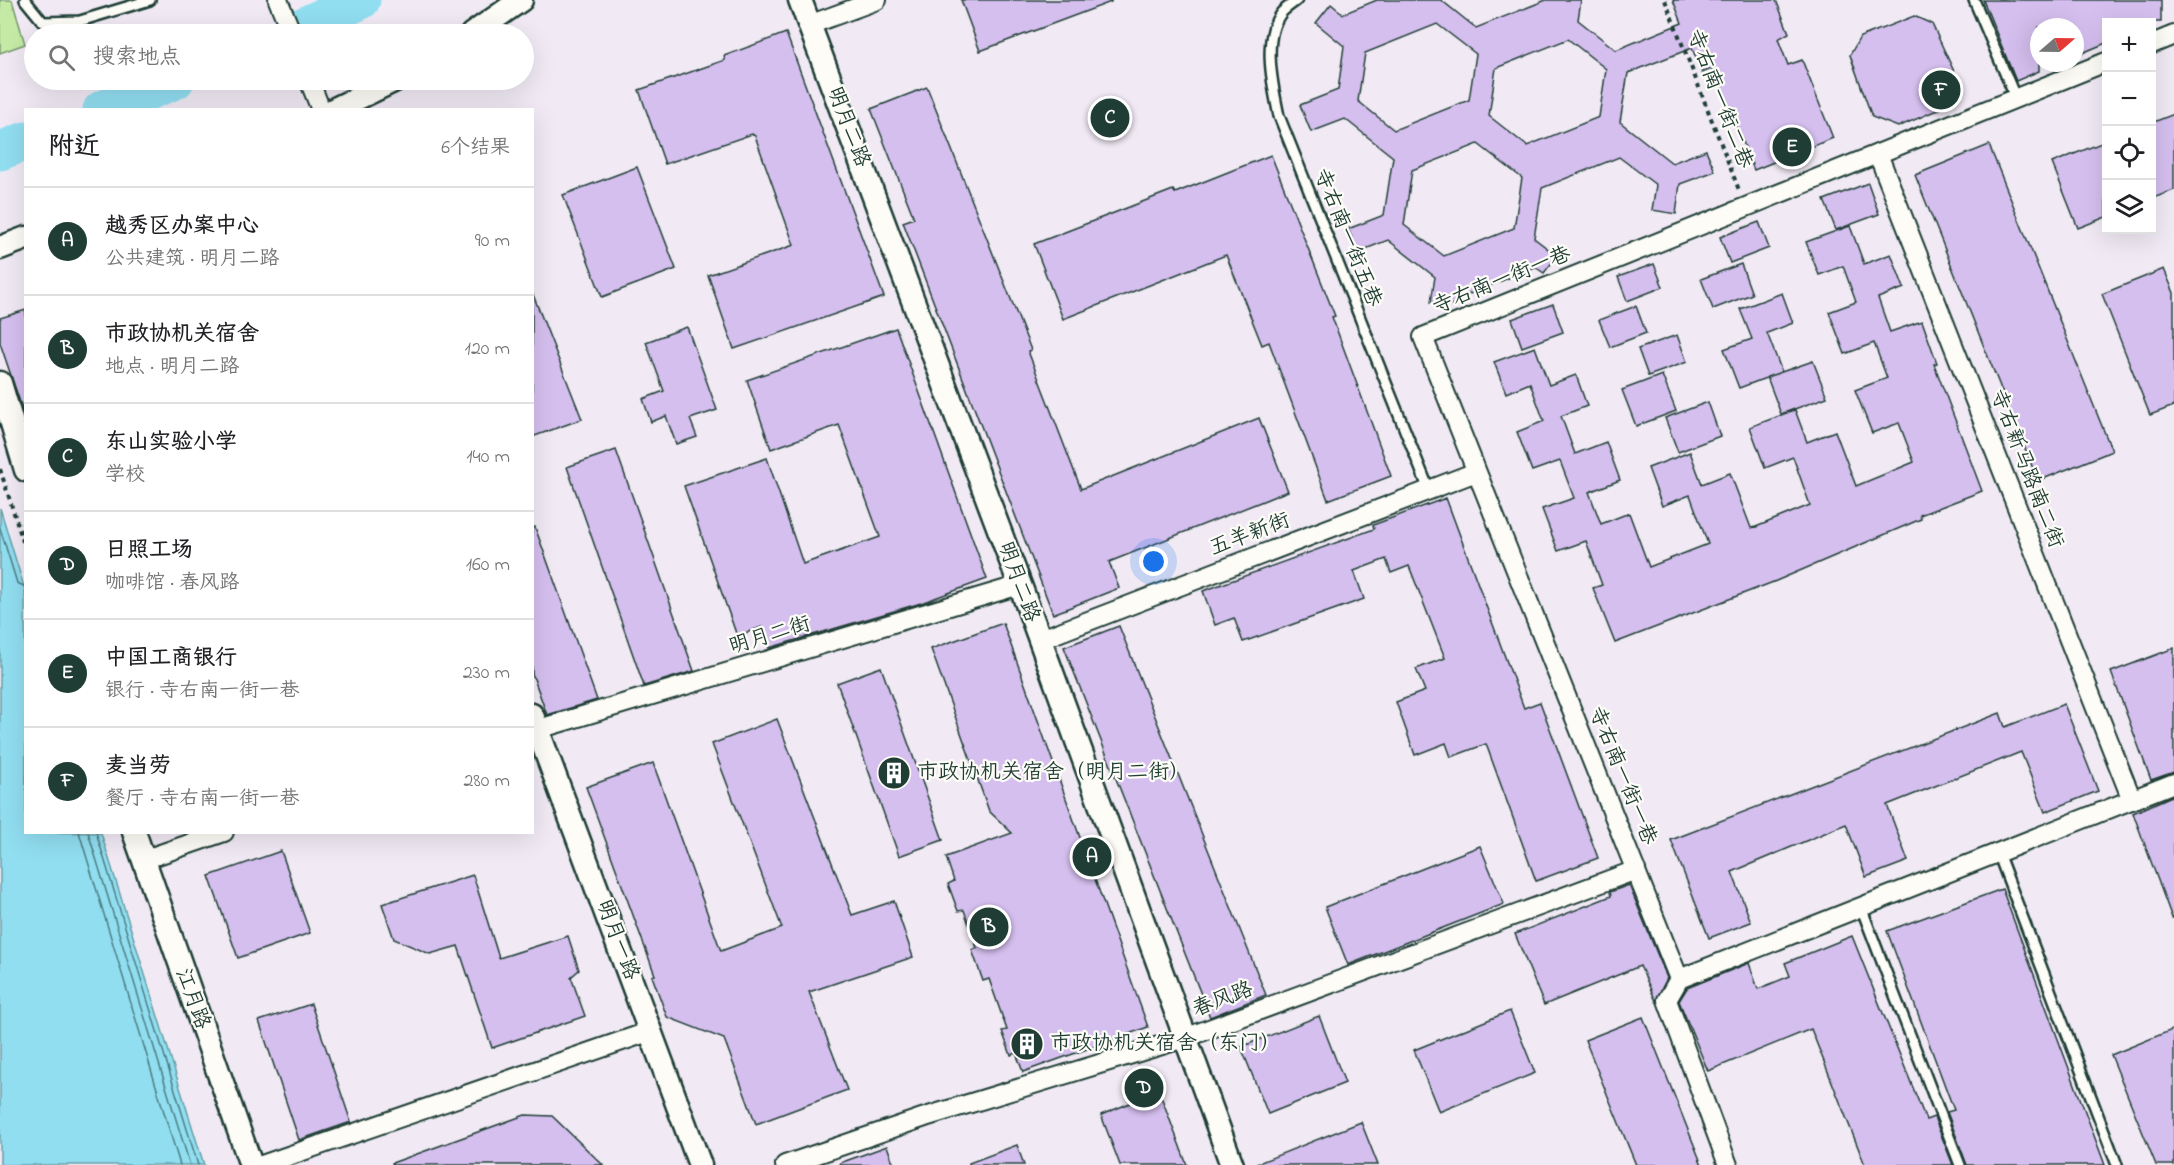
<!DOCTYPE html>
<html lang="zh">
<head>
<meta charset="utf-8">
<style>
	:root { --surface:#fff; --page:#f2f2f2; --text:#202124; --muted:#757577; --line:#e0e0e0; --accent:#1f3d34 }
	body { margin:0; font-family:"Indie Flower","LXGW WenKai TC",sans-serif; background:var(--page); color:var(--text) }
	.controls { position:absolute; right:18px; top:18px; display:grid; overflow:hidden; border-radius:0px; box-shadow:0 6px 24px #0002 }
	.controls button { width:54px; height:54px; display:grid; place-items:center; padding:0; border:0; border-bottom:2px solid var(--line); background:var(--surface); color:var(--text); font:30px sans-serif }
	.compass { position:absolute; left:2030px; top:18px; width:54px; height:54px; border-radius:50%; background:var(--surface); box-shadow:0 6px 24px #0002; rotate:70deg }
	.you { position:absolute; left:1154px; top:562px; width:21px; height:21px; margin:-15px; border:4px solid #fff; border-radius:50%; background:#1a73e8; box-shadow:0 0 0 9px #1a73e833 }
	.badge { display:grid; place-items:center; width:39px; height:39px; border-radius:50%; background:var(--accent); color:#fff; font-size:20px; font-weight:700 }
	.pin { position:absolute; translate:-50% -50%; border:3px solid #fff; box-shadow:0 2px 6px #0006 }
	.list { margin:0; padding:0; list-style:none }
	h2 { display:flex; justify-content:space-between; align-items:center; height:78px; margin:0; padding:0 24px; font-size:26px }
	h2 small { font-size:20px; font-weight:400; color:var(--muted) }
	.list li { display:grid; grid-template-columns:39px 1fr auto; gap:18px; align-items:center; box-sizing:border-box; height:108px; padding:0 24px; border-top:2px solid var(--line) }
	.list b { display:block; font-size:22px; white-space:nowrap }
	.list p { margin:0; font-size:20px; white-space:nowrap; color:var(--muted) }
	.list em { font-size:20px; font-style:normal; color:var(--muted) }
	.icon { flex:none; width:33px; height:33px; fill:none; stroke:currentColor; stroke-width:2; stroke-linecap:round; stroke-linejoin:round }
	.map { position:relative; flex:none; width:2174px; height:1165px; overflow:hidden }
	.search { position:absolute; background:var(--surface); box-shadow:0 6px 24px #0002; left:24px; top:24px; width:510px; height:66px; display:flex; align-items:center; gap:15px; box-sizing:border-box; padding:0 21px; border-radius:33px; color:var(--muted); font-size:22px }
	.panel { position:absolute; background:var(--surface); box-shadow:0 6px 24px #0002; left:24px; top:108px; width:510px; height:726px; border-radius:0px }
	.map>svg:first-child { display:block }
	.green { fill:#c4eaa5; stroke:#72946c; stroke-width:1.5 }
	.water { fill:#91def1; stroke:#639ea5; stroke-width:1.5 }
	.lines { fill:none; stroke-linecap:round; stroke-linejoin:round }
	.shore { stroke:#4d7d80; stroke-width:1.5 }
	.river { stroke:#91def1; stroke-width:39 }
	.building { fill:#d5bfef; stroke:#1f3d34; stroke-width:1.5; fill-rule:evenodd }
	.service-casing { stroke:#1f3d34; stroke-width:14 }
	.minor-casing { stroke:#1f3d34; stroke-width:22 }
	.tertiary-casing { stroke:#1f3d34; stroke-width:27 }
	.path { stroke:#1f3d34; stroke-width:4; stroke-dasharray:4.5 4.5; stroke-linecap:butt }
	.service { stroke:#fdfcf7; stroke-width:9 }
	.minor { stroke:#fdfcf7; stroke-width:18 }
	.tertiary { stroke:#fdfcf7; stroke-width:22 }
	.labels { text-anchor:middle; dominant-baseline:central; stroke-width:4.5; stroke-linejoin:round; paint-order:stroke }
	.street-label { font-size:21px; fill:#1f3d34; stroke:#fdfcf7 }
	.poi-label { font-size:21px; fill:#1f3d34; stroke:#fdfcf7; text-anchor:start }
</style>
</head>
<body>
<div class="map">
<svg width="2174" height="1165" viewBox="0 0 2174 1165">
	<rect width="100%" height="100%" fill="#f1eaf5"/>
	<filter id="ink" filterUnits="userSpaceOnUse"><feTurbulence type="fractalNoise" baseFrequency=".0167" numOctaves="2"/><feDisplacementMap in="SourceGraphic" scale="12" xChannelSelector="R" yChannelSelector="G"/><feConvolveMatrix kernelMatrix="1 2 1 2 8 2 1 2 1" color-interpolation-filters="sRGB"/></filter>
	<g filter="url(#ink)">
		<polygon class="green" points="0,0 12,0 25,44 0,53"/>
		<polygon class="water" points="0,508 25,590 26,832 101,833 204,1165 0,1165"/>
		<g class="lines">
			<g class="shore">
				<polyline points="0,528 17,583 26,587"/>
				<polyline points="79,832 180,1165"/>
				<polyline points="88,832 190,1165"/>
				<polyline points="96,832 198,1165"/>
			</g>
			<g class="river">
				<polyline points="287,34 361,0"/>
				<polyline points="102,110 175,80"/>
				<polyline points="0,151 26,141"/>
			</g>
		</g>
		<g class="building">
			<polygon points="961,0 1111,0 1111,2 980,51"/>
			<path d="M1377 0H1441L1476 28 1546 0H1581L1578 20 1616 50 1682 23 1673 0H1776L1789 33 1778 39 1788 65 1802 60 1833 138 1754 170 1714 68 1702 73 1692 48 1628 73 1620 122 1672 163 1706 150 1715 171 1680 184 1676 214 1652 210 1656 185 1619 157 1542 188 1534 238 1557 256 1544 273 1535 267 1455 300 1454 305 1431 302 1435 277 1388 240 1358 252 1348 229 1384 215 1393 157 1345 119 1311 132 1300 105 1338 90 1344 46 1316 23 1331 4 1343 14ZM1437 24 1476 54 1469 100 1394 130 1358 101 1365 53ZM1568 39 1606 69 1599 117 1527 146 1489 116 1496 68ZM1478 144 1522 178 1514 228 1444 256 1404 225 1412 170Z"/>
			<polygon points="1983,0 2161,0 2161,22 2106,22 2106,43 2075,56 2075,27 2039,27 2039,71 2016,81"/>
			<polygon points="1914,16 1932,24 1958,80 1951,104 1898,127 1872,117 1850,55 1860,37"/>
			<polygon points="786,33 884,297 734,349 708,275 794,245 755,136 752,134 665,164 639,90 725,60 724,56"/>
			<polygon points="927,87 1031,350 1028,351 1081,489 1259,418 1288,491 1109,562 1119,588 1053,614 903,222 914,218 871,109"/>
			<polygon points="2174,114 2174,190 2151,199 2151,123"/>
			<polygon points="2106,141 2106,217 2078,228 2052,163"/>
			<polygon points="1989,145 2112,451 2038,481 1915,175"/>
			<polygon points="1271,155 1335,316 1332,317 1391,476 1328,500 1269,342 1262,345 1226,255 1063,319 1034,244 1173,190 1175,193"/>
			<polygon points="637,167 676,269 602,297 563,195"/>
			<polygon points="1868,183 1879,214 1836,230 1824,200"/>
			<polygon points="1759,222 1769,248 1730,263 1720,237"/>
			<polygon points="1850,226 1864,264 1891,254 1904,288 1878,298 1890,332 1922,321 1937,363 1934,364 1982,491 1920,515 1921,519 1776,581 1615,643 1593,588 1602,585 1586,541 1558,551 1542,509 1574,498 1560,461 1532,471 1517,432 1544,421 1530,383 1506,393 1494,362 1535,347 1549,385 1576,375 1587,406 1561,416 1575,454 1606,442 1620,480 1589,492 1601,524 1629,513 1649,567 1708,544 1690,495 1662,506 1648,468 1690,452 1702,484 1730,473 1751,528 1756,527 1810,505 1793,457 1765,468 1750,427 1795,410 1807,442 1835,431 1856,486 1914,462 1899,423 1872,433 1855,390 1887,378 1874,343 1845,354 1829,312 1856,302 1843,266 1819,275 1806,242"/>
			<polygon points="1654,264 1663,287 1627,301 1618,277"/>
			<polygon points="1741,264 1752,294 1713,309 1701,279"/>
			<polygon points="2164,269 2174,293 2174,406 2150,415 2102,294"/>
			<polygon points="532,292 582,419 532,437"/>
			<polygon points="1782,293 1793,323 1767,333 1782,372 1739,388 1724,349 1752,339 1740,309"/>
			<polygon points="1553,304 1563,332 1522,347 1512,319"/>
			<polygon points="1636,306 1646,333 1610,347 1599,320"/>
			<polygon points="26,310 26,411 23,411 0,343 0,318"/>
			<polygon points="687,327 717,410 690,419 697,437 676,444 666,416 651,422 643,399 664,391 646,342"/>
			<polygon points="896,328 987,579 921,603 769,648 762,627 737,636 684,486 767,458 803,564 880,537 839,425 771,449 747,380"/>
			<polygon points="1677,335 1687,362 1648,376 1638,349"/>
			<polygon points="1813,361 1827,397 1781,414 1767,377"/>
			<polygon points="1662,375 1676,411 1636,426 1622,390"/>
			<polygon points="1708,402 1720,436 1678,452 1665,418"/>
			<polygon points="616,450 694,671 644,686 567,467"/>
			<polygon points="1446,498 1524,708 1540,702 1598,858 1536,881 1486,744 1451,757 1446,743 1415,755 1396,702 1425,691 1416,669 1445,658 1409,566 1391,573 1386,559 1354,571 1364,599 1243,642 1234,618 1215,625 1203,591 1374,529 1373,525"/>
			<polygon points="535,527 597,700 547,715 532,673 532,528"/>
			<polygon points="1003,623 1148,1027 1023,1072 1016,1053 1011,1055 1002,1031 1007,1030 989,979 983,981 972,950 977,948 964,910 958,911 948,884 954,881 946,857 1012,833 989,811 931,649"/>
			<polygon points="1119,626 1266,995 1210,1017 1064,647"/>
			<polygon points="2174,648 2174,772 2151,780 2111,672"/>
			<polygon points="881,667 943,840 899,856 837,683"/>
			<polygon points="2064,704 2098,791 2045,812 2021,752 1887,805 1908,861 1866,877 1846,824 1732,872 1751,922 1709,938 1671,840 2000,713 2005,727"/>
			<polygon points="777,719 852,915 894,901 913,957 809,992 847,1090 756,1124 724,1039 667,1017 652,976 655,975 586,787 653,763 721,951 782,928 712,744"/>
			<polygon points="2174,795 2174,918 2172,918 2133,813"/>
			<polygon points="1480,846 1504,904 1348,965 1325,907"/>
			<polygon points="281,851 310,933 238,958 209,876"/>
			<polygon points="473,875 499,958 568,936 579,970 571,977 585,1016 492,1048 458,946 430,954 394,939 382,904"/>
			<polygon points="1629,885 1667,978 1656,1001 1640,966 1544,1005 1515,934 1611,896 1610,892"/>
			<polygon points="2002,889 2105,1165 1967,1165 1947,1112 1954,1110 1887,931"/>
			<polygon points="1852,936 1926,1120 1934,1117 1953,1165 1865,1165 1811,1029 1708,1071 1679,1001 1687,988 1749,963 1758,989 1790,976 1785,963"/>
			<polygon points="311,1004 351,1122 299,1140 259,1021"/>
			<polygon points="1510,1011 1535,1073 1439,1112 1414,1050"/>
			<polygon points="1319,1016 1345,1083 1268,1114 1241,1047"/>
			<polygon points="1643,1017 1702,1165 1636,1165 1585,1040"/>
			<polygon points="2174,1029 2174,1165 2156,1165 2111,1055"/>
			<polygon points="1159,1091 1187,1165 1120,1165 1101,1115"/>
			<polygon points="525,1115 552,1116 603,1165 393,1165 392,1163"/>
			<polygon points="1361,1122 1378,1165 1256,1165 1256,1164"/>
			<polygon points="1017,1145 1024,1165 969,1165 969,1163"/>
			<polygon points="887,1146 894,1165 841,1165 840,1163"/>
		</g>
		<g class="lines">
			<defs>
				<g id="service">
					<polyline points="25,0 43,22 80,21 150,0"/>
					<path d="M1297 0C1292 4 1286 8 1282 12 1261 37 1273 87 1279 116L1429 490"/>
					<polyline points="1974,0 2016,99"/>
					<polyline points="1998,853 2117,1165"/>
					<polyline points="1861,907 1960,1165"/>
				</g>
				<g id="minor">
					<polyline points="278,0 292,34"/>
					<polyline points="809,25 877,0"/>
					<polyline points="2152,44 2174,35"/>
					<polyline points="309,80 321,110"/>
					<polyline points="1878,154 2132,800"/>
					<polyline points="1039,640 1476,472"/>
					<polyline points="532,731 1020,585"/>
					<polyline points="143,860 224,832"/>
					<polyline points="1679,979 1423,337 2106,62"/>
					<polyline points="262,1165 651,1031"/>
					<polyline points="785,1165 925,1117 1185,1038 1636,870"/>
					<polyline points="1728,1165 1667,1000 1679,979 2174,783"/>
				</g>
				<g id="tertiary">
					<polyline points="800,0 1020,585 1232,1165"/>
					<polyline points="472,34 521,0"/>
					<polyline points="333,110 395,80"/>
					<polyline points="0,248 26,238"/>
					<polyline points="0,383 26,470"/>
					<polyline points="532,715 700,1165"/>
					<polyline points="134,832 251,1165"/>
				</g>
			</defs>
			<use href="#service" class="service-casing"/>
			<use href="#minor" class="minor-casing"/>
			<use href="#tertiary" class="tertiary-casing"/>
			<g class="path">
				<polyline points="1665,0 1739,190"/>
				<polyline points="0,469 26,551"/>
			</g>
			<use href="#service" class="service"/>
			<use href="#minor" class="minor"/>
			<use href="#tertiary" class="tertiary"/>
		</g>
	</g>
	<defs>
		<symbol id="building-disc" viewBox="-11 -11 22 22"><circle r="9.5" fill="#1f3d34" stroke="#fdfcf7"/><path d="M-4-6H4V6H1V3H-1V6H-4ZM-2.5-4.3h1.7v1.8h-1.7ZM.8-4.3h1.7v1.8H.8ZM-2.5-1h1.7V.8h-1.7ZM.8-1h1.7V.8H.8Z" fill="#fff"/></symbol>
	</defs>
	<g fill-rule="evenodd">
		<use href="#building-disc" x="875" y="754" width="38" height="38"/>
		<use href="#building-disc" x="1008" y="1025" width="38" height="38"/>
	</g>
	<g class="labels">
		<g class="street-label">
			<text transform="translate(1719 99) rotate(69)">寺右南一街二巷</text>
			<text transform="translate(848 127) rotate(69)">明月二路</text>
			<text transform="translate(1347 238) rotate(68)">寺右南一街五巷</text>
			<text transform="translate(1502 281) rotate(-22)">寺右南一街一巷</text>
			<text transform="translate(2026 469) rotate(69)">寺右新马路南二街</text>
			<text transform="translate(1250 535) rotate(-21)">五羊新街</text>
			<text transform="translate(1018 582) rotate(70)">明月二路</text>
			<text transform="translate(770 636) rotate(-17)">明月二街</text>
			<text transform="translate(1622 776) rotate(68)">寺右南一街一巷</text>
			<text transform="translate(617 940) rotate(69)">明月一路</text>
			<text transform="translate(192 999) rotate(70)">江月路</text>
			<text transform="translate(1223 1000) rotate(-21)">春风路</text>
		</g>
		<g class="poi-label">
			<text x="917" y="773">市政协机关宿舍（明月二街）</text>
			<text x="1050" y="1044">市政协机关宿舍（东门）</text>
		</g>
	</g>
</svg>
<div class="controls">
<button>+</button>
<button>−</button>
<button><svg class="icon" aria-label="locate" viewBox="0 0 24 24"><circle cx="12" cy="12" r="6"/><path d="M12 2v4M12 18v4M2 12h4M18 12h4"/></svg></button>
<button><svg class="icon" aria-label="layers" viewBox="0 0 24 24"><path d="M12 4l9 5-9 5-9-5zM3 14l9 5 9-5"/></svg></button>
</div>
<svg class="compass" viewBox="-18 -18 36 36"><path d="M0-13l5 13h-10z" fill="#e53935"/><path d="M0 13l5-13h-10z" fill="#757577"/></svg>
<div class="you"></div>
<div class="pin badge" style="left:1092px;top:857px">A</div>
<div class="pin badge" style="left:989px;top:927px">B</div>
<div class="pin badge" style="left:1110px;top:118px">C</div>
<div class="pin badge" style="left:1144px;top:1088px">D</div>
<div class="pin badge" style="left:1792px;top:147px">E</div>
<div class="pin badge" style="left:1941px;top:90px">F</div>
<div class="search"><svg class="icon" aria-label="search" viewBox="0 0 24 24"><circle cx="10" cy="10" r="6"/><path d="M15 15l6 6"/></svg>搜索地点</div>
<section class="panel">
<h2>附近<small>6个结果</small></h2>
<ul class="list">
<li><span class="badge">A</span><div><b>越秀区办案中心</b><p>公共建筑 · 明月二路</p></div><em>90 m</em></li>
<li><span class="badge">B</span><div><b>市政协机关宿舍</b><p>地点 · 明月二路</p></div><em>120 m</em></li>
<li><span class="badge">C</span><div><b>东山实验小学</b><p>学校</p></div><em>140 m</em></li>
<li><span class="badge">D</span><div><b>日照工场</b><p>咖啡馆 · 春风路</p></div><em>160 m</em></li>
<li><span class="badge">E</span><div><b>中国工商银行</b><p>银行 · 寺右南一街一巷</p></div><em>230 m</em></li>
<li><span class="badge">F</span><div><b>麦当劳</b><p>餐厅 · 寺右南一街一巷</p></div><em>280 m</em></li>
</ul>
</section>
</div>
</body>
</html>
